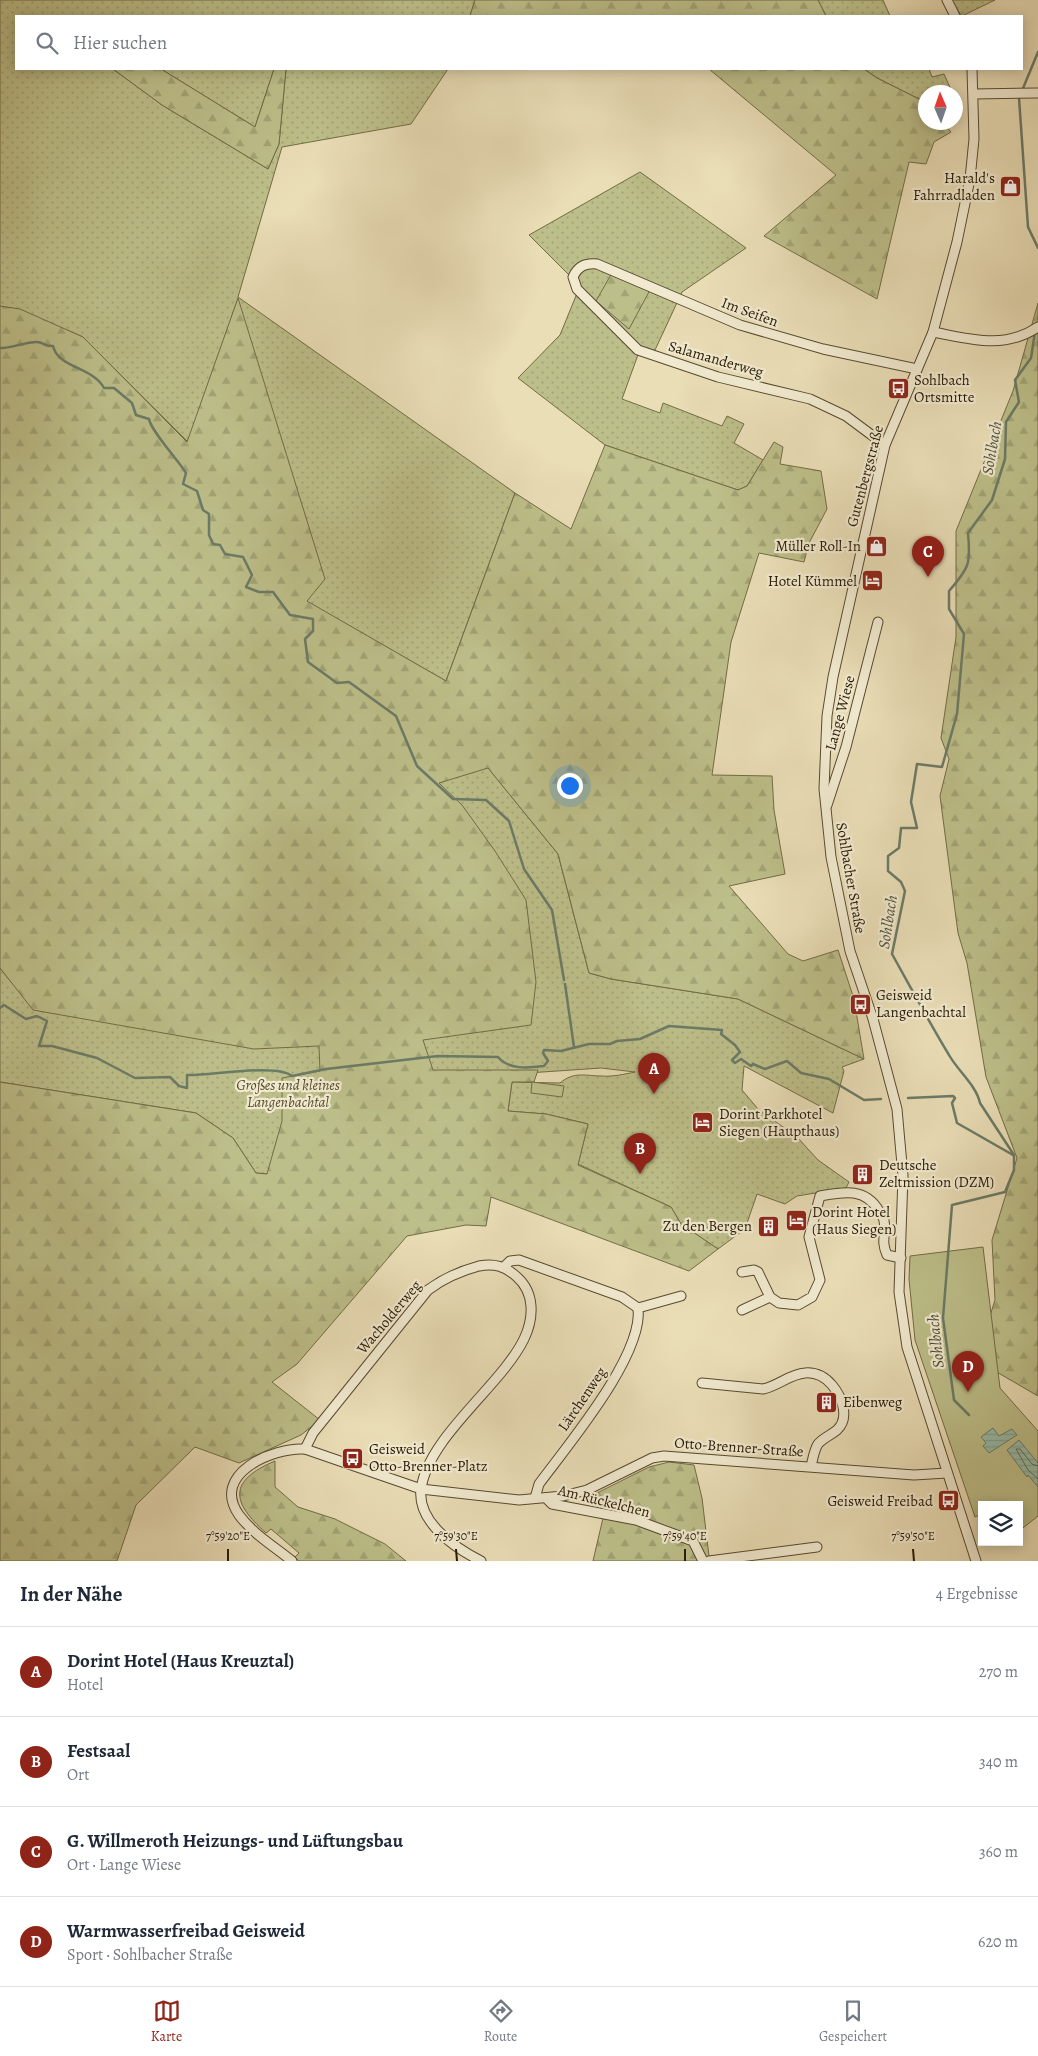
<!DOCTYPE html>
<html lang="de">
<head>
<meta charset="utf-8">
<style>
	:root { --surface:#fff; --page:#f2f2f3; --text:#1f2937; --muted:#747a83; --line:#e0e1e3; --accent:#8f2418 }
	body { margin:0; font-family:Alegreya,serif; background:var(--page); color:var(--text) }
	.controls { position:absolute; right:15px; bottom:15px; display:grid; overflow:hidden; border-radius:0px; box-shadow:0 2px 12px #0003 }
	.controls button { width:45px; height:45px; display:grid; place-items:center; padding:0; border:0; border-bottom:1px solid var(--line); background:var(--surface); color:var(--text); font:25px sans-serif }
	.compass { position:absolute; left:918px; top:85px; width:45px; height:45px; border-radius:50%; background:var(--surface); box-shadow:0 2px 12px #0003; rotate:358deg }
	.you { position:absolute; left:569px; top:785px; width:18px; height:18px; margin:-12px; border:4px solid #fff; border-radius:50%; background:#1a73e8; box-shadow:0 0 0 8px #1a73e833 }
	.badge { display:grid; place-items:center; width:32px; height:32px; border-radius:50%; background:var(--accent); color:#fff; font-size:16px; font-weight:700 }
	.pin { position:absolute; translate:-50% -41px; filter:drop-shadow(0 1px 2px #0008) }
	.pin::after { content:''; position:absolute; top:26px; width:18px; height:15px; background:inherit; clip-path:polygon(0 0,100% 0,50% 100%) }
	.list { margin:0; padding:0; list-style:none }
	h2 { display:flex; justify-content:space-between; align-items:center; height:65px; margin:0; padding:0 20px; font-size:21px }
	h2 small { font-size:16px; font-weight:400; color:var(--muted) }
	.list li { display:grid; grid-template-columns:32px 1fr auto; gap:15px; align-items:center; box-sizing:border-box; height:90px; padding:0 20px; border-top:1px solid var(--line) }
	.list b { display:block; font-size:19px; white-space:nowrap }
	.list p { margin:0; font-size:16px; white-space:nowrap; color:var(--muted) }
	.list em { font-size:16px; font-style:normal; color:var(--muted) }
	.icon { flex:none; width:28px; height:28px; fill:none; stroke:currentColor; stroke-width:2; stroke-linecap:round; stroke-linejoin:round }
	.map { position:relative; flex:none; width:1038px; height:1561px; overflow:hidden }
	.search { position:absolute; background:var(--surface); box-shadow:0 2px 12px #0003; left:15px; right:15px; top:15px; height:55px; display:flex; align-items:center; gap:12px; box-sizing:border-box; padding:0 18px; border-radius:0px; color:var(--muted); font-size:19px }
	.sheet { height:425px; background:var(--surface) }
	nav { display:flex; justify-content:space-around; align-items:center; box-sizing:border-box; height:70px; border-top:1px solid var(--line); background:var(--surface); font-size:14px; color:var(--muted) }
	nav a { display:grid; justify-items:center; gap:2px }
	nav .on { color:var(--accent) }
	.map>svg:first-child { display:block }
	.grass { fill:url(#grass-dots); stroke:#726c46; fill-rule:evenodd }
	.forest { fill:url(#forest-firs); stroke:#726c46 }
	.garden { fill:#bdbf8a; stroke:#726c46 }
	.water { fill:url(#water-rules); stroke:#6b7b67 }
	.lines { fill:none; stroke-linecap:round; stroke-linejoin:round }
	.shore { stroke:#606a56; stroke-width:1 }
	.stream { stroke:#6b7b67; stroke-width:2.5 }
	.minor-casing { stroke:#584a30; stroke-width:11 }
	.minor { stroke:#f1ead0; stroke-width:9 }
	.ticks { fill:none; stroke:#281903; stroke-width:2 }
	.labels { text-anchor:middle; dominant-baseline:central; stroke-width:4.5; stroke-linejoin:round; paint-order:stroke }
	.poi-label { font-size:15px; fill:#281903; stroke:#f1ead0; text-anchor:start }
	.street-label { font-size:15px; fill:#281903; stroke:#f1ead0 }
	.park-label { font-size:15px; font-style:italic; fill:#554b2c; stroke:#f1ead0 }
	.water-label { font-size:16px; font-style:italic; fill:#4f523d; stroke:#f1ead0 }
	.ticks-label { font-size:12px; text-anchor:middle; fill:#281903; stroke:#f1ead0; stroke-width:4.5; stroke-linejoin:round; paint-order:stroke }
</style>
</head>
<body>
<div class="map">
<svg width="1038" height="1561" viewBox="0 0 1038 1561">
	<defs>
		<pattern id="grass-dots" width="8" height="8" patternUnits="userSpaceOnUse" patternTransform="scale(1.25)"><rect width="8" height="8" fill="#bdbf8a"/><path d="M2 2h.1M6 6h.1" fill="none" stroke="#a2a475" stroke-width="1.8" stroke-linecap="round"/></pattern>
		<pattern id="forest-firs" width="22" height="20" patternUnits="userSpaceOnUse" patternTransform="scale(1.25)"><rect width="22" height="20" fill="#bdbf8a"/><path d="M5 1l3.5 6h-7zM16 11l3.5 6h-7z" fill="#a2a475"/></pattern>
		<pattern id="water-rules" width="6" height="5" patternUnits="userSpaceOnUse" patternTransform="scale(1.25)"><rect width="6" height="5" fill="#98bcaa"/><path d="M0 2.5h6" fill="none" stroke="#83a191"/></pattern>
	</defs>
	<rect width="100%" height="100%" fill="#eadeb7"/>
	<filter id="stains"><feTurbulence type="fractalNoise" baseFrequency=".004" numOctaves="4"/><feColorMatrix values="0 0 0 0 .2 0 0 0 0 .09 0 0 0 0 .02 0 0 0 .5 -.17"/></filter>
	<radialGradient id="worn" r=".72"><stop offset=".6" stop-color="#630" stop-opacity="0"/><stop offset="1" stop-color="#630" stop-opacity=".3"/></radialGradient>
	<g class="grass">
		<path d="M0 0H475L470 16H16V69H113L162 105 268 169 279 144 286 69H448L411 124 282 147 238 297 515 493 446 681 339 620 461 709 493 774 558 854 589 973 611 979 738 999 864 1059 842 1067 844 1071 833 1113 744 1066 742 1090 758 1109 797 1137 818 1160 849 1182 846 1188 797 1196 785 1204 757 1194 745 1229 718 1249 681 1224 671 1207 578 1164 588 1124 546 1114 508 1111 512 1082 560 1083C574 1071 586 1076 602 1076 612 1077 625 1074 635 1072L601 1068 513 1074 267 1174 256 1173 233 1138 196 1113 0 1082V968L34 1010 0 407ZM238 299 187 446 67 330 83 337 188 442Z"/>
		<polygon points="818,0 883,0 890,16 826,16"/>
		<polygon points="950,0 995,0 962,16"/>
		<polygon points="161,69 274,69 255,127"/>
		<polygon points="864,69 929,69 932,77 944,74 952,92 926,92 925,102 877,78"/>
		<polygon points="640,172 746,248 682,292 655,350 639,352 622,399 660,413 663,403 722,426 727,416 744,424 734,443 763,460 747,486 738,490 605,445 518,378 560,335 580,286 529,235"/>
	</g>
	<g class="forest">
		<polygon points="475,0 818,0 826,16 470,16"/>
		<polygon points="113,69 161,69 255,127 274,69 286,69 279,144 268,169 162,105"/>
		<polygon points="709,69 864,69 877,78 925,102 926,122 943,123 951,132 934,142 926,164 909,162 877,299 764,236 836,175"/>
		<polygon points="613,271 650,290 629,329 596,301"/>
		<polygon points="238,298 325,579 307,601 446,681 515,493 571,529 605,445 738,490 747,486 774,442 783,447 780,464 821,471 827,509 809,543 804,562 759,553 731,642 712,775 772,776 774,810 785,874 729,886 788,954 803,961 838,950 854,999 864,1059 738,999 611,979 589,973 558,854 488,768 439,783 462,805 495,851 526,900 536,982 531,1025 423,1040 433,1070 538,1070 534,1082 512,1082 508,1111 546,1114 588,1124 578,1165 671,1207 681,1224 718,1249 689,1271 491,1197 486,1226 466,1225 407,1236 297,1364 272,1382 320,1420 301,1435 239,1463 195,1447 136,1505 117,1561 0,1561 0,1082 196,1113 233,1138 256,1173 267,1174 282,1121 282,1078 320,1071 319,1046 254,1049 33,1010 0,968 0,306 20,309 83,337 187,442"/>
		<polygon points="1038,303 1038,1396 976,1360 995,1300 992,1240 1017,1158 986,1077 967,963 958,933 940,796 949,759 941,738 956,637 956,531 1013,391"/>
		<path d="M275 1461V1487L298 1507 335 1519 385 1544 406 1561H299L295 1557 299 1553 271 1529 266 1533C231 1502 228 1481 275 1461Z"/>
		<polygon points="669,1462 694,1465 702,1498 709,1556 706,1561 593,1561 603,1518 597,1493 649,1467"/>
	</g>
	<g class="garden">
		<polygon points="532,1082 564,1086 562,1097 531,1093"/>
		<polygon points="983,1247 1000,1388 1038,1431 1038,1516 1019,1531 1019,1505 982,1505 982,1514 975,1517 915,1340 909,1279 910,1256"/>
	</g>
	<g class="water">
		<polygon points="993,1428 999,1436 1012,1429 1017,1435 989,1453 983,1446 986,1443 981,1437"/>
		<polygon points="1019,1440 1038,1463 1038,1487 1028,1475 1027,1477 1007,1450"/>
	</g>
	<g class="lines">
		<polyline class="shore" points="1038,1466 1032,1464 1020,1449 1016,1449 1028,1470 1038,1479"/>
		<g class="stream">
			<polyline points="1038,52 1019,98 1028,227 1038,248"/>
			<path d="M0 348C8 349 25 342 37 342 43 342 46 347 53 346 58 368 93 367 104 388H114L132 403 136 415 149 419C151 431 178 460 186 473L183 484 197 491 203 510 209 514V535L213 544 220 545 225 554 243 557 252 575 246 587 259 592H273L290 615 313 619V631L305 639 308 662 337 683 349 682 396 716 417 766 453 799 486 800 509 821 524 869 552 910 564 980"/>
			<polyline points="565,984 574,1047"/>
			<path d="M0 1008 4 1005 26 1019 37 1016 47 1021 39 1046H52L97 1058 135 1078 170 1077 179 1086 187 1088V1075C209 1076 277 1063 292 1076L326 1069 438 1056 498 1057C509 1070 528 1068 544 1066L548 1061 543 1053 544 1050 561 1051 589 1044H610L617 1041 640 1039 669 1026 722 1030 721 1034 735 1045 740 1052 732 1060 735 1063 741 1059 751 1066 753 1064 765 1069 787 1061 801 1073 829 1079 864 1100 881 1099"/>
			<polyline points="908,1098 953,1096 955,1098 952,1103 957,1123 1013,1155"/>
			<path d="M969 1415 954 1400 943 1318 952 1205 1005 1192 1014 1170V1155L980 1103C976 1085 958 1071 949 1055 929 1022 911 988 892 954L905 891 901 882 888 871V856L899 848 901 828H917L911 802 917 764 942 767 957 714 964 634 949 609V591C969 568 971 564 968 533L992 500 1005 459 1006 422 1019 402 1015 380 1031 358 1035 332"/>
		</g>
		<defs>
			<g id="minor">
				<polyline points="947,0 955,16"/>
				<polyline points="972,69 974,139 970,179 957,242 933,332 885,445 833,677 827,716 824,789 831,857 850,951 873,1019 897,1109 903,1176 899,1292 907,1347 976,1561"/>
				<polyline points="974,94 1038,93"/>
				<path d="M933 332C970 339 1004 350 1038 327"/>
				<path d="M885 445 846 416 810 399 718 377 638 350 577 289 573 277C578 266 585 263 597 264L740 325 823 349 917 369"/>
				<polyline points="827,805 846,747 878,622"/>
				<polyline points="504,1267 510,1261 519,1260 622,1297 638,1308"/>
				<path d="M742 1272 754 1270 758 1272 770 1297 779 1303 798 1305 812 1297 820 1280 809 1237 820 1196C843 1192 865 1187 879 1211 880 1213 884 1218 884 1221 887 1234 880 1239 887 1255L901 1258"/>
				<polyline points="742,1310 770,1297"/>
				<path d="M702 1383 763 1389C778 1386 790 1374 805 1373 816 1372 825 1377 832 1385 842 1397 850 1418 837 1430 831 1435 823 1438 818 1444 814 1450 813 1459 811 1466"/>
				<path d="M305 1449 313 1433 428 1290C443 1279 460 1271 479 1266 494 1263 505 1266 517 1277 535 1293 534 1318 524 1339 501 1386 428 1437 421 1489 417 1522 455 1548 481 1561"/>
				<path d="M535 1498 539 1484C567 1446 644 1355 638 1308L681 1296"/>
				<polyline points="546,1498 552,1504 636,1520 693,1541 703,1561"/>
				<path d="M292 1561C275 1547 252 1533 239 1515 210 1474 273 1447 305 1449L421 1489 519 1500 563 1496 587 1490 652 1458 664 1456 914 1475 947 1473"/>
				<polyline points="709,1561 817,1547"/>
			</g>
		</defs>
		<use href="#minor" class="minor-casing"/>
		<use href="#minor" class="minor"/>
	</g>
	<path class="ticks" d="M228 1549V1561M456 1549 457 1561M685 1549V1561M913 1549 914 1561"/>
	<defs>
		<symbol id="shop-square" viewBox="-11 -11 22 22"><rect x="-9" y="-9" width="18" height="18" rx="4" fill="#8f2418" stroke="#f1ead0"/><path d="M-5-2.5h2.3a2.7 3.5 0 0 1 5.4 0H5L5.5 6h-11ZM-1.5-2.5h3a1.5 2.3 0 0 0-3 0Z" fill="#fff"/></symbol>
		<symbol id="bus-square" viewBox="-11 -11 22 22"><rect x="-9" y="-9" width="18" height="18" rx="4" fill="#8f2418" stroke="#f1ead0"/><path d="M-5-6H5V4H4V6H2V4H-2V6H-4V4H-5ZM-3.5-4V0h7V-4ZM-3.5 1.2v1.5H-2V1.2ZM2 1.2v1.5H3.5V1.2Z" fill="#fff"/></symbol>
		<symbol id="hotel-square" viewBox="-11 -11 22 22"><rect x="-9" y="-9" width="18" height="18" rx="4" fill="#8f2418" stroke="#f1ead0"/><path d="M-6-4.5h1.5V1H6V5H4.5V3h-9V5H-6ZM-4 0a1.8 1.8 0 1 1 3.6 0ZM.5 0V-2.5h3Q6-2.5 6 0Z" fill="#fff"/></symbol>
		<symbol id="building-square" viewBox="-11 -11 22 22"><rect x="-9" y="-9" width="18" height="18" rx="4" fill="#8f2418" stroke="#f1ead0"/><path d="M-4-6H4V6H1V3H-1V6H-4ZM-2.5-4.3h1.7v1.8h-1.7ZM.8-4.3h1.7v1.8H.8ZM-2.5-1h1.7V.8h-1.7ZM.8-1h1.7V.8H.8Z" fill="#fff"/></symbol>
	</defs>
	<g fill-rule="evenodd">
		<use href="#shop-square" x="998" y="174" width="25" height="25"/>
		<use href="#bus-square" x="886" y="376" width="25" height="25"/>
		<use href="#shop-square" x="864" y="534" width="25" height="25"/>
		<use href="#hotel-square" x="860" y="568" width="25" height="25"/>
		<use href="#bus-square" x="848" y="992" width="25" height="25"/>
		<use href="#hotel-square" x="690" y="1110" width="25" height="25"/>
		<use href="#building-square" x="850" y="1162" width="25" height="25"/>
		<use href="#hotel-square" x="784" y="1208" width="25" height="25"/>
		<use href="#building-square" x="756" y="1214" width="25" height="25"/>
		<use href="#building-square" x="814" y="1390" width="25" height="25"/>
		<use href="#bus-square" x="340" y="1446" width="25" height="25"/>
		<use href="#bus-square" x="936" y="1488" width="25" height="25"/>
	</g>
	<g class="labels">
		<g class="poi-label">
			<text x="995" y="178" text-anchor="end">Harald's<tspan x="995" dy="17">Fahrradladen</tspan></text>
			<text x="914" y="380">Sohlbach<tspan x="914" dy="17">Ortsmitte</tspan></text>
			<text x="861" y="546" text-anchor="end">Müller Roll-In</text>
			<text x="857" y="581" text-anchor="end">Hotel Kümmel</text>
			<text x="876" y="995">Geisweid<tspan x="876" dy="17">Langenbachtal</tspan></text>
			<text x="719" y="1114">Dorint Parkhotel<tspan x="719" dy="17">Siegen (Haupthaus)</tspan></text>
			<text x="879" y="1165">Deutsche<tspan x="879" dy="17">Zeltmission (DZM)</tspan></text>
			<text x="812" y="1212">Dorint Hotel<tspan x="812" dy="17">(Haus Siegen)</tspan></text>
			<text x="752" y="1226" text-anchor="end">Zu den Bergen</text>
			<text x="843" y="1402">Eibenweg</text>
			<text x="369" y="1449">Geisweid<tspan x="369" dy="17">Otto-Brenner-Platz</tspan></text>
			<text x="933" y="1501" text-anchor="end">Geisweid Freibad</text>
		</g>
		<g class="street-label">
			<text transform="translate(750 312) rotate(20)">Im Seifen</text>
			<text transform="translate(716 359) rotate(16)">Salamanderweg</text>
			<text transform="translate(865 476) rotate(-75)">Gutenbergstraße</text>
			<text transform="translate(840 713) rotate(-75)">Lange Wiese</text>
			<text transform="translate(851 878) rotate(80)">Sohlbacher Straße</text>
			<text transform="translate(389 1317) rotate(-50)">Wacholderweg</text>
			<text transform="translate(582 1399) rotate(-56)">Lärchenweg</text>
			<text transform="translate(739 1447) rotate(4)">Otto-Brenner-Straße</text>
			<text transform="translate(604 1501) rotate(14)">Am Rückelchen</text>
		</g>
		<g class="park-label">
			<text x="288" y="1085">Großes und kleines<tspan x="288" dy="17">Langenbachtal</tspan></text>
		</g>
		<g class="water-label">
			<text transform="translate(992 448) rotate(-80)">Sohlbach</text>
			<text transform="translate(888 922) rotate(-81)">Sohlbach</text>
			<text transform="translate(936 1341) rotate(-96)">Sohlbach</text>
		</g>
	</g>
	<g class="ticks-label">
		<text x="228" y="1540">7°59'20"E</text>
		<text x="456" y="1540">7°59'30"E</text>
		<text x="685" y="1540">7°59'40"E</text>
		<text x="913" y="1540">7°59'50"E</text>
	</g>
	<rect width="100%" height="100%" filter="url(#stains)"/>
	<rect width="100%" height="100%" fill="url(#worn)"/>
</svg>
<div class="controls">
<button><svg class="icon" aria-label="layers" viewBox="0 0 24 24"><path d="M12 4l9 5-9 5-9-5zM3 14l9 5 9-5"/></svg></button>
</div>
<svg class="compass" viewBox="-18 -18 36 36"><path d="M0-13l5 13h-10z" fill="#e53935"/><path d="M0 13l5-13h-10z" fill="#747a83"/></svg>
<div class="you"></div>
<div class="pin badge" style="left:654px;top:1094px">A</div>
<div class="pin badge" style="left:640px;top:1174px">B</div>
<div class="pin badge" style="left:928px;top:577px">C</div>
<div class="pin badge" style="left:968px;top:1392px">D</div>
<div class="search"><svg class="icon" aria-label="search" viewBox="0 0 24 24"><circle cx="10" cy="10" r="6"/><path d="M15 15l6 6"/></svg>Hier suchen</div>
</div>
<section class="sheet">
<h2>In der Nähe<small>4 Ergebnisse</small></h2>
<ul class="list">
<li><span class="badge">A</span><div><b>Dorint Hotel (Haus Kreuztal)</b><p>Hotel</p></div><em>270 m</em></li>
<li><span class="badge">B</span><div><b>Festsaal</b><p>Ort</p></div><em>340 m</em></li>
<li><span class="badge">C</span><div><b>G. Willmeroth Heizungs- und Lüftungsbau</b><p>Ort · Lange Wiese</p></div><em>360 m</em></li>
<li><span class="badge">D</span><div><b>Warmwasserfreibad Geisweid</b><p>Sport · Sohlbacher Straße</p></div><em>620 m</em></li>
</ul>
</section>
<nav>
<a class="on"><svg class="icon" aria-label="map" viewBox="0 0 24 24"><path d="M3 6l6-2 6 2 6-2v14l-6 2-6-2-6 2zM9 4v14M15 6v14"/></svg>Karte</a>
<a><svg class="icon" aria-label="directions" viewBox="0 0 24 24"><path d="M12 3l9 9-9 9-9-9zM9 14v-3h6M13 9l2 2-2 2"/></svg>Route</a>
<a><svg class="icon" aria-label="saved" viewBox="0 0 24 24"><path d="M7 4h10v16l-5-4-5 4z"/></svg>Gespeichert</a>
</nav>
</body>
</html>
